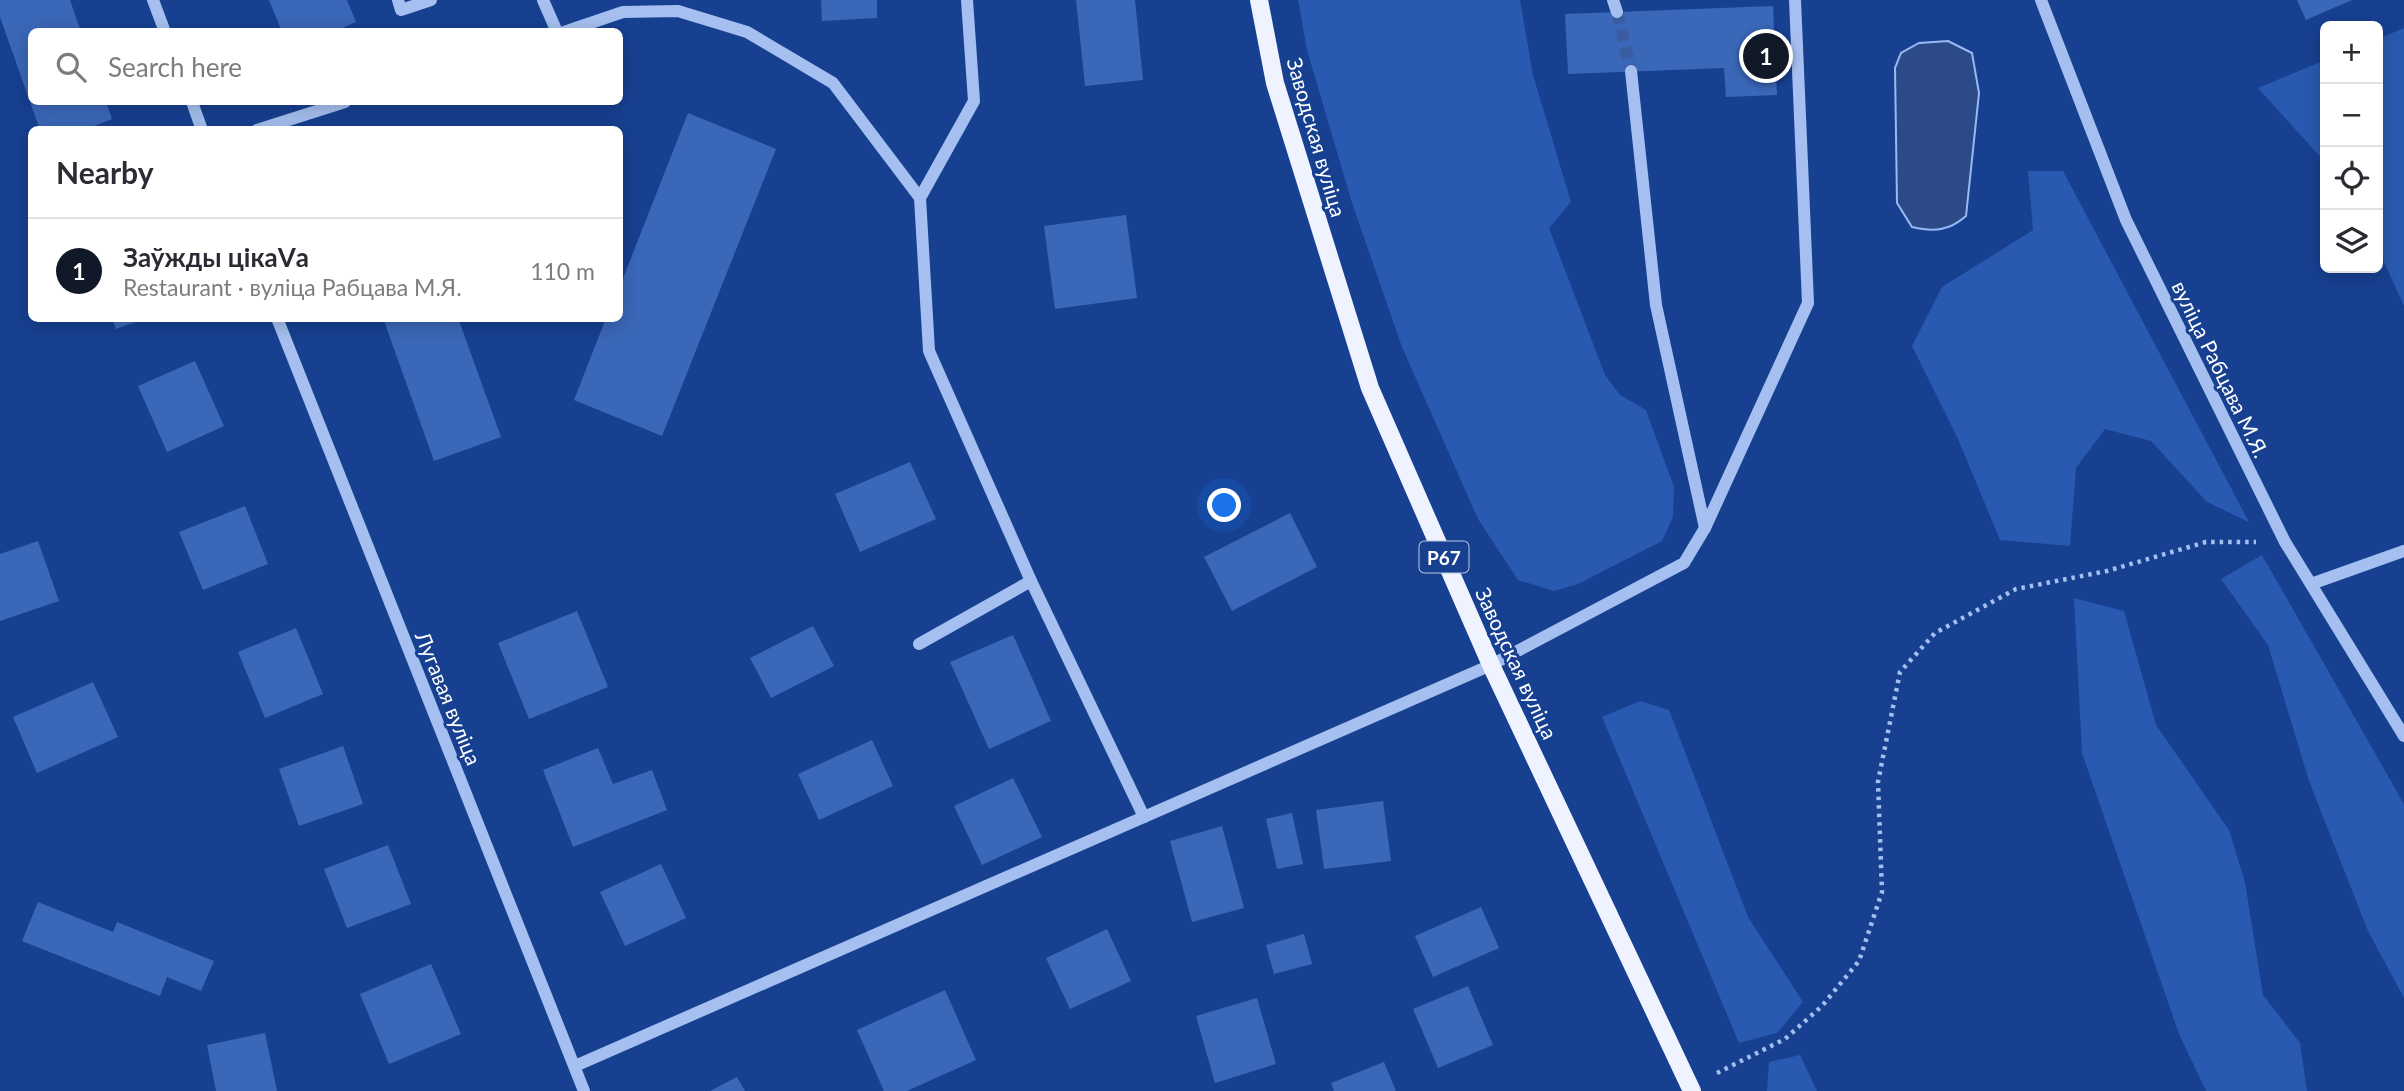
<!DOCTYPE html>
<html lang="en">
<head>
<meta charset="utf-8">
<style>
	:root { --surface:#fff; --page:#f7f7f7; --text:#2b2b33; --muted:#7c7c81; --line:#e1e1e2; --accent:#111827 }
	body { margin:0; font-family:Lato,sans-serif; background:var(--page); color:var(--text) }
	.controls { position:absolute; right:21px; top:21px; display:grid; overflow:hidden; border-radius:10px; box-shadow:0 4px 18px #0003 }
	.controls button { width:63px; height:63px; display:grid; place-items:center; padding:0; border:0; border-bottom:2px solid var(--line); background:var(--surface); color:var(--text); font:35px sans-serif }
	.you { position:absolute; left:1225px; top:506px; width:24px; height:24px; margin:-18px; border:5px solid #fff; border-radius:50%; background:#1a73e8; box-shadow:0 0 0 10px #1a73e833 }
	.badge { display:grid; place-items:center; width:46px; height:46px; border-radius:50%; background:var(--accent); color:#fff; font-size:23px; font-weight:700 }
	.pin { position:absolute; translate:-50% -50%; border:4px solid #fff; box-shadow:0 2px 7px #0006 }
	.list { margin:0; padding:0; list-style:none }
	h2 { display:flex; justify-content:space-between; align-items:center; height:91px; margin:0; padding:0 28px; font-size:30px }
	h2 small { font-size:23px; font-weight:400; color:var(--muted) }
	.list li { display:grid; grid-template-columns:46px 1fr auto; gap:21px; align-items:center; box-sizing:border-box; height:105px; padding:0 28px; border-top:2px solid var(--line) }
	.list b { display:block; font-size:26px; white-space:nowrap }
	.list p { margin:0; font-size:23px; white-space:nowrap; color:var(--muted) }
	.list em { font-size:23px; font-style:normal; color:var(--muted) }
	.icon { flex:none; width:38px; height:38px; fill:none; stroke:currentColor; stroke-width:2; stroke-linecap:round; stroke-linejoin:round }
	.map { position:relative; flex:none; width:2404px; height:1091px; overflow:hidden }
	.search { position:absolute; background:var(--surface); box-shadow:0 4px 18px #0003; left:28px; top:28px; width:595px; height:77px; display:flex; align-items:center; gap:18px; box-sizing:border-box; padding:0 24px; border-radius:10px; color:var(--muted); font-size:26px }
	.panel { position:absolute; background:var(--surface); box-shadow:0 4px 18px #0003; left:28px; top:126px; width:595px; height:196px; border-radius:10px }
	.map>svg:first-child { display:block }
	.green { fill:#2959b0 }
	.water { fill:#2c4a87; stroke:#98b9f3; stroke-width:2 }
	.building { fill:#3b67b8 }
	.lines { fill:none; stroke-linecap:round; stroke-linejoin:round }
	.minor-tunnel { stroke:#3a5da2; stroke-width:12; stroke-dasharray:12 6; stroke-linecap:butt }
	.path { stroke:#a5c0f0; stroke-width:4.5; stroke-dasharray:3.5 5; stroke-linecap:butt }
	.minor { stroke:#a5c0f0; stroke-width:12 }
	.major { stroke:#eef3ff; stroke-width:18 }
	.labels { text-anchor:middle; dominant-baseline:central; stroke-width:6; stroke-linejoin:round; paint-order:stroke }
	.shield { fill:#174091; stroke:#b9c6de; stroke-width:2 }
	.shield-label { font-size:19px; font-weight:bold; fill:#fff }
	.street-label { font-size:21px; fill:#fff; stroke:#174091 }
</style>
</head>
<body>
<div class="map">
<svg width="2404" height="1091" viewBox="0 0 2404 1091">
	<rect width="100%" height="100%" fill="#174091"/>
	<g class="green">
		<polygon points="1298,0 1520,0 1533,75 1571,202 1549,228 1605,375 1620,395 1646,410 1674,487 1673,517 1662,541 1578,584 1554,591 1518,580 1478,519 1402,347 1352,203 1307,50"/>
		<polygon points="2404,28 2404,306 2378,249 2378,39"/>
		<polygon points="2325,60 2325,162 2258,88"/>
		<polygon points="2028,171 2063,171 2249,522 2207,502 2151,441 2105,429 2076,468 2070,546 2000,540 1958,439 1912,346 1942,287 2033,230"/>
		<polygon points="2262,555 2404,804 2404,998 2368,931 2309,781 2268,645 2221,579"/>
		<polygon points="2074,598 2124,611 2156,725 2229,830 2245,882 2263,995 2300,1043 2307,1091 2206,1091 2179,1034 2082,753"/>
		<polygon points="1640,701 1669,710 1748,917 1803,1002 1777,1033 1739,1043 1602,717"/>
		<polygon points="1800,1055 1817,1091 1767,1091 1769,1062"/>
	</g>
	<path class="water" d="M1948 41 1972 53 1979 93 1966 216C1949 231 1934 232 1912 227L1897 203 1895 68 1901 53 1919 43Z"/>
	<g class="building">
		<polygon points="0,0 70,0 81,32 32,32 32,102 106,102 112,119 84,130 40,130 0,17"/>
		<polygon points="269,0 347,0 356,22 333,32 282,32"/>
		<polygon points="821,0 877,0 877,18 822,21"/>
		<polygon points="1076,0 1135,0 1143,80 1085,86"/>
		<polygon points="2297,0 2352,0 2306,20"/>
		<polygon points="1773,6 1777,95 1726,97 1724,68 1568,74 1565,14"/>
		<polygon points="688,113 776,149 662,436 574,400 606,318 620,318 620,286"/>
		<polygon points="1126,215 1137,298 1055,309 1044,226"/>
		<polygon points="112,318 144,318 144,319 116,329"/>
		<polygon points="383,318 458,318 501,437 434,461"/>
		<polygon points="195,361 224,426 167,452 138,386"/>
		<polygon points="910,462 936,519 860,552 835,494"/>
		<polygon points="245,506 268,564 203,590 179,532"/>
		<polygon points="1290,513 1317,567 1232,611 1204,557"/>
		<polygon points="38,541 59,601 0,621 0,554"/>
		<polygon points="577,611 608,687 529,719 498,643"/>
		<polygon points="813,626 834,666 771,698 750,658"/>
		<polygon points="296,628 323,694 265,718 238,652"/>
		<polygon points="1013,635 1051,721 989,749 950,662"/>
		<polygon points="93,682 118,737 37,773 13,717"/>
		<polygon points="872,740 893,786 819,820 798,774"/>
		<polygon points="343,746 363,804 299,826 279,769"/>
		<polygon points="598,748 613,784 652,770 667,810 573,847 543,770"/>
		<polygon points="1013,778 1042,837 982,865 954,806"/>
		<polygon points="1383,801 1391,861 1324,869 1316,810"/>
		<polygon points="1292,813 1303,864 1277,869 1266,819"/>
		<polygon points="1222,826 1244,908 1192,922 1170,841"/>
		<polygon points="388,845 411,904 347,928 324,869"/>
		<polygon points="661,864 686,918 625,946 600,892"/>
		<polygon points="38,902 113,932 117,922 214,961 201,991 167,977 160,996 22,941"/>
		<polygon points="1481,907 1499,948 1433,977 1415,936"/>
		<polygon points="1107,929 1131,981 1070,1009 1046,958"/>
		<polygon points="1304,934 1312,964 1274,974 1266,945"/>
		<polygon points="431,964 461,1034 389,1064 360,994"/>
		<polygon points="1468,986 1493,1045 1438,1068 1413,1009"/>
		<polygon points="945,990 976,1060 907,1091 884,1091 857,1030"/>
		<polygon points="1257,998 1276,1064 1215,1083 1196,1016"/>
		<polygon points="265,1033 277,1091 216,1091 207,1045"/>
		<polygon points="1384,1062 1396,1091 1334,1091 1331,1083"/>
		<polygon points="737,1077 745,1091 710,1091"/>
	</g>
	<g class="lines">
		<polyline class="minor-tunnel" points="1617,12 1631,71"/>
		<polyline class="path" points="1717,1073 1785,1039 1822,1006 1859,961 1882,892 1878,782 1900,672 1935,633 2016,589 2107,571 2206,542 2256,542"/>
		<g class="minor">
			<polyline points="153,0 165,32"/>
			<polyline points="398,0 401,10 431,0"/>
			<polyline points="543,0 557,32"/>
			<polyline points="967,0 974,101 920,198 929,351 1031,581 1144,817"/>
			<polyline points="1613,0 1617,12"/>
			<polyline points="2041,0 2126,220 2285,542 2404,736"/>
			<polyline points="564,32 623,12 678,11 747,32 833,83 920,198"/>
			<polyline points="1631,71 1656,305 1705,528"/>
			<polyline points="192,102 202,130"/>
			<polyline points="257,130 345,102"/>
			<polyline points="277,318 584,1091"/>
			<polyline points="2311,584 2404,551"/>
			<polyline points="919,644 1031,581"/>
			<polyline points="575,1066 1491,665 1684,563 1705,528 1808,303 1795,0"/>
		</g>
		<polyline class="major" points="1259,0 1275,83 1370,388 1491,665 1692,1091"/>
	</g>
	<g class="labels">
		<rect class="shield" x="1419.5" y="541.5" width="49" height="31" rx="5"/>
		<g class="shield-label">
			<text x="1444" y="557">Р67</text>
		</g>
		<g class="street-label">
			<text transform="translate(1317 137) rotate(74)">Заводская вуліца</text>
			<text transform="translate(2221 369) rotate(64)">вуліца Рабцава М.Я.</text>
			<text transform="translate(1517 663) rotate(65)">Заводская вуліца</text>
			<text transform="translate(449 698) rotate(68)">Лугавая вуліца</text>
		</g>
	</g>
</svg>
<div class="controls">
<button>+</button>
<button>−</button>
<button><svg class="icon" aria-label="locate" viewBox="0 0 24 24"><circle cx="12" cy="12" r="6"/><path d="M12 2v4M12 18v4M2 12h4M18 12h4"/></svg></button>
<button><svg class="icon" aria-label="layers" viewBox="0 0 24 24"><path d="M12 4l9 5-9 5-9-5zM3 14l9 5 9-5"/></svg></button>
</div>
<div class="you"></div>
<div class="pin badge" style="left:1766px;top:56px">1</div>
<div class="search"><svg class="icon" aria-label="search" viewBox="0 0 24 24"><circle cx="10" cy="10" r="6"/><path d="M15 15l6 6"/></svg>Search here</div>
<section class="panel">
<h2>Nearby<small></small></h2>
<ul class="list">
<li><span class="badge">1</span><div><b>Заўжды цікаVа</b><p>Restaurant · вуліца Рабцава М.Я.</p></div><em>110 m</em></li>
</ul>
</section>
</div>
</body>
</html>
